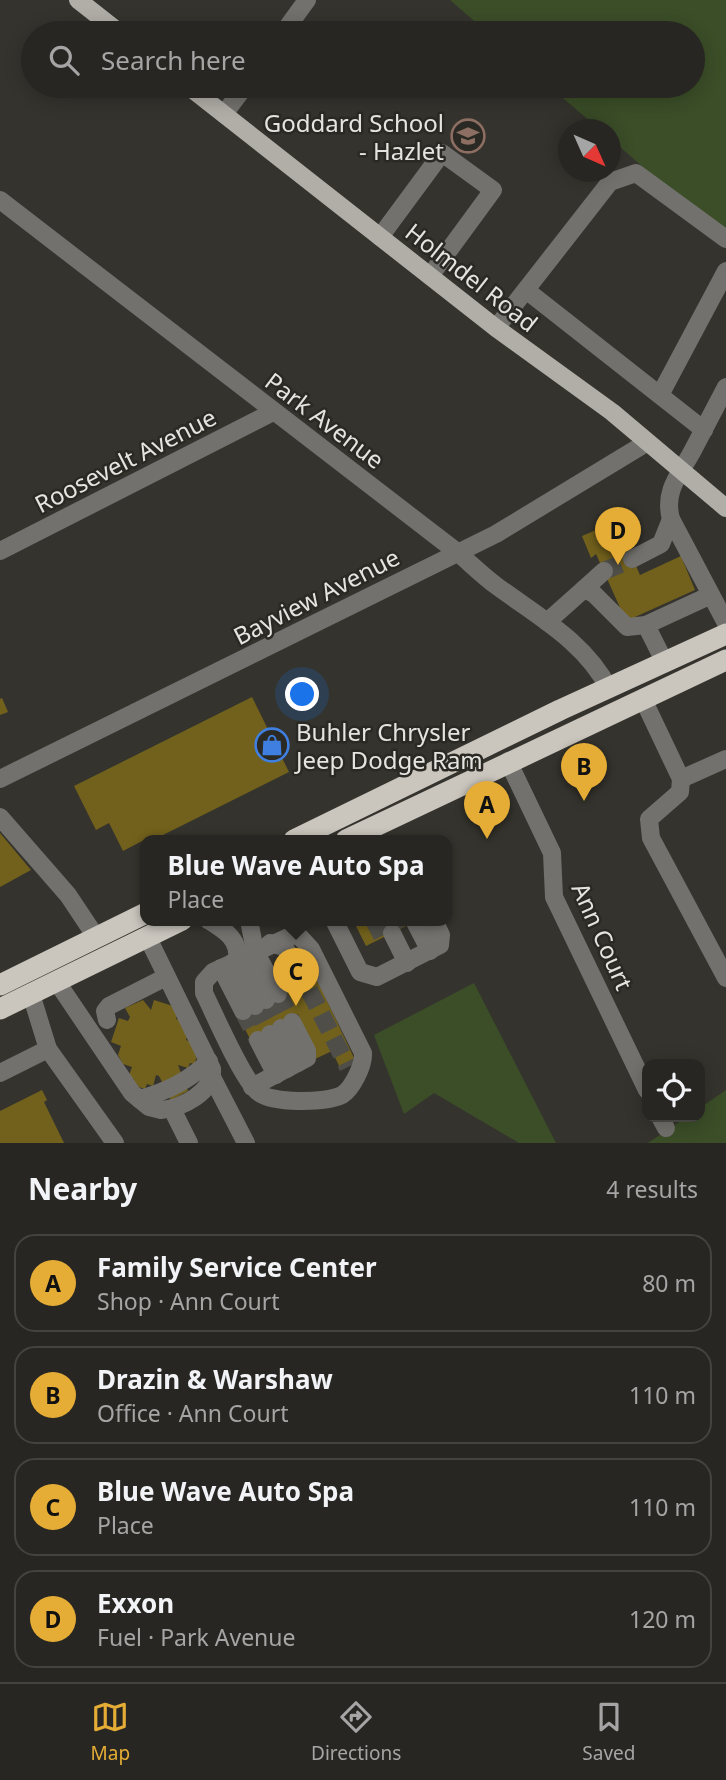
<!DOCTYPE html>
<html lang="en">
<head>
<meta charset="utf-8">
<style>
	:root { --surface:#282622; --page:#302e2a; --text:#f1f3f6; --muted:#a5a5a5; --line:#444340; --accent:#e5ad36 }
	body { margin:0; font-family:"Noto Sans",sans-serif; background:var(--page); color:var(--text) }
	.controls { position:absolute; right:21px; bottom:21px; display:grid; overflow:hidden; border-radius:14px; box-shadow:0 4px 18px #0003 }
	.controls button { width:63px; height:63px; display:grid; place-items:center; padding:0; border:0; border-bottom:2px solid var(--line); background:var(--surface); color:var(--text); font:35px sans-serif }
	.compass { position:absolute; left:558px; top:119px; width:63px; height:63px; border-radius:50%; background:var(--surface); box-shadow:0 4px 18px #0003; rotate:135deg }
	.you { position:absolute; left:303px; top:695px; width:24px; height:24px; margin:-18px; border:5px solid #fff; border-radius:50%; background:#1a73e8; box-shadow:0 0 0 10px #1a73e833 }
	.badge { display:grid; place-items:center; width:46px; height:46px; border-radius:50%; background:var(--accent); color:#111; font-size:23px; font-weight:700 }
	.pin { position:absolute; translate:-50% -58px; filter:drop-shadow(0 2px 4px #0008) }
	.pin::after { content:''; position:absolute; top:37px; width:24px; height:21px; background:inherit; clip-path:polygon(0 0,100% 0,50% 100%) }
	.popup { position:absolute; left:140px; top:835px; width:312px; height:91px; box-sizing:border-box; display:grid; place-content:center; border-radius:14px; background:var(--surface); filter:drop-shadow(0 2px 5px #0005); font-size:23px; white-space:nowrap; color:var(--muted) }
	.popup b { font-size:26px; color:var(--text) }
	.popup::after { content:''; position:absolute; left:50%; top:100%; margin-left:-14px; border:14px solid transparent; border-top-color:var(--surface) }
	.list { margin:0; padding:0; list-style:none }
	h2 { display:flex; justify-content:space-between; align-items:center; height:91px; margin:0; padding:0 28px; font-size:30px }
	h2 small { font-size:23px; font-weight:400; color:var(--muted) }
	.list li { display:grid; grid-template-columns:46px 1fr auto; gap:21px; align-items:center; box-sizing:border-box; height:98px; margin:0 14px 14px; padding:0 14px; border:2px solid var(--line); border-radius:21px }
	.list b { display:block; font-size:26px; white-space:nowrap }
	.list p { margin:0; font-size:23px; white-space:nowrap; color:var(--muted) }
	.list em { font-size:23px; font-style:normal; color:var(--muted) }
	.icon { flex:none; width:38px; height:38px; fill:none; stroke:currentColor; stroke-width:2; stroke-linecap:round; stroke-linejoin:round }
	.map { position:relative; flex:none; width:726px; height:1143px; overflow:hidden }
	.search { position:absolute; background:var(--surface); box-shadow:0 4px 18px #0003; left:21px; right:21px; top:21px; height:77px; display:flex; align-items:center; gap:18px; box-sizing:border-box; padding:0 24px; border-radius:38px; color:var(--muted); font-size:26px }
	.sheet { height:539px; background:var(--surface) }
	nav { display:flex; justify-content:space-around; align-items:center; box-sizing:border-box; height:98px; border-top:2px solid var(--line); background:var(--surface); font-size:19px; color:var(--muted) }
	nav a { display:grid; justify-items:center; gap:4px }
	nav .on { color:var(--accent) }
	.map>svg:first-child { display:block }
	.green { fill:#3b4e28 }
	.building { fill:#72611c }
	.lines { fill:none; stroke-linecap:round; stroke-linejoin:round }
	.minor-tunnel { stroke:#4f4e48; stroke-width:18; stroke-dasharray:18 9; stroke-linecap:butt }
	.minor { stroke:#72716e; stroke-width:18 }
	.major { stroke:#b1aea8; stroke-width:18 }
	.highway { stroke:#cac6be; stroke-width:21 }
	.labels { text-anchor:middle; dominant-baseline:central; stroke-width:5; stroke-linejoin:round; paint-order:stroke }
	.poi-label { font-size:24px; fill:#e5e4e0; stroke:#2b2923; text-anchor:end }
	.street-label { font-size:24px; fill:#e5e4e0; stroke:#2b2923 }
</style>
</head>
<body>
<div class="map">
<svg width="726" height="1143" viewBox="0 0 726 1143">
	<rect width="100%" height="100%" fill="#35332d"/>
	<g class="green">
		<polygon points="450,0 726,0 726,240 611,139 610,130 599,129 549,86 693,86 693,33 488,33"/>
		<polygon points="474,983 556,1143 519,1143 434,1093 404,1114 374,1035"/>
		<polygon points="726,1090 726,1143 648,1143 687,1117 700,1117 700,1108"/>
	</g>
	<g class="building">
		<polygon points="622,519 633,538 625,541 640,575 681,556 695,590 626,621 596,554 591,558 582,536"/>
		<polygon points="252,697 289,772 153,840 146,839 123,851 109,823 96,830 74,786"/>
		<polygon points="2,698 8,712 0,715 0,699"/>
		<polygon points="0,833 31,870 0,887"/>
		<polygon points="353,920 408,920 410,924 366,946"/>
		<polygon points="309,963 356,1062 341,1070 332,1051 315,1059 250,1039 239,1017 276,979"/>
		<polygon points="143,1000 151,1010 154,1000 179,1008 176,1019 184,1021 189,1031 186,1040 196,1044 199,1052 194,1064 190,1063 188,1068 178,1065 188,1091 171,1100 159,1076 156,1075 153,1086 147,1084 145,1089 133,1085 134,1079 128,1078 132,1067 123,1064 118,1055 121,1046 111,1042 119,1018 128,1021 130,1017 125,1008"/>
		<polygon points="42,1090 47,1100 44,1102 64,1143 0,1143 0,1111"/>
	</g>
	<g class="lines">
		<g class="minor-tunnel">
			<polyline points="604,571 632,559"/>
			<polyline points="374,920 383,938"/>
			<polyline points="397,920 401,928"/>
			<polyline points="297,966 348,1067"/>
			<polyline points="278,994 292,1022"/>
			<polyline points="266,1000 281,1028"/>
			<polyline points="255,1006 270,1034"/>
			<polyline points="243,1011 258,1040"/>
		</g>
		<g class="minor">
			<polyline points="283,33 307,0"/>
			<polyline points="224,114 245,86"/>
			<path d="M0 200 457 552C471 564 484 577 498 587 539 617 586 643 609 689"/>
			<polyline points="380,237 442,153 493,190 430,276"/>
			<polyline points="526,290 704,430"/>
			<polyline points="496,328 610,182 636,173 726,239"/>
			<path d="M726 387C715 408 704 429 693 450 681 473 663 490 671 519L726 623"/>
			<polyline points="660,395 726,271"/>
			<polyline points="0,551 273,412"/>
			<polyline points="632,559 661,544 671,519"/>
			<polyline points="584,589 604,571"/>
			<polyline points="547,622 584,589 594,594 627,627 646,625"/>
			<polyline points="665,663 646,625 711,595"/>
			<polyline points="643,699 681,779 680,792 649,819 651,838 726,978"/>
			<polyline points="508,761 552,853 554,897 647,1090"/>
			<polyline points="0,779 496,534 646,443"/>
			<polyline points="681,779 726,759"/>
			<polyline points="0,817 68,895 96,937"/>
			<path d="M208 920C224 930 240 939 237 960"/>
			<polyline points="249,920 255,951 278,994"/>
			<polyline points="334,920 360,972 377,977 440,945 441,935 434,920"/>
			<polyline points="414,920 430,951"/>
			<polyline points="392,933 407,963"/>
			<path d="M293 935 300 937 311 949 363 1053C364 1065 352 1089 342 1095 326 1103 271 1104 258 1092 242 1079 215 1015 204 993V982L213 972Z"/>
			<polyline points="270,943 284,947 297,966"/>
			<polyline points="244,956 266,1000"/>
			<polyline points="233,962 255,1006"/>
			<polyline points="221,968 243,1011"/>
			<path d="M57 982 132 1093 149 1107 161 1110C182 1108 214 1092 212 1069L148 938"/>
			<polyline points="31,994 48,1049"/>
			<polyline points="107,1020 105,1011 109,1006 166,977"/>
			<polyline points="281,1028 298,1063"/>
			<polyline points="270,1034 287,1069"/>
			<polyline points="258,1040 276,1075"/>
			<polyline points="0,1073 48,1049 115,1143"/>
			<polyline points="213,1079 246,1143"/>
			<polyline points="252,1087 307,1058 307,1051 292,1022"/>
			<path d="M139 1099C166 1092 189 1081 209 1061"/>
			<polyline points="172,1109 189,1143"/>
			<polyline points="660,1117 666,1128"/>
		</g>
		<g class="major">
			<polyline points="78,0 120,33"/>
			<polyline points="188,86 496,328 612,412 726,508"/>
		</g>
		<g class="highway">
			<polyline points="294,840 560,710 726,634"/>
			<polyline points="346,840 726,660"/>
			<polyline points="0,985 146,913"/>
			<polyline points="0,1009 182,920"/>
		</g>
	</g>
	<defs>
		<symbol id="school-ring" viewBox="-11 -11 22 22"><circle r="9.5" fill="#2b2923" stroke="#8d6e63" stroke-width="1.5"/><path d="M0-5L7-2L0 1L-7-2ZM-4 1L0 2.5L4 1V4Q0 6-4 4Z" fill="#8d6e63"/></symbol>
		<symbol id="shop-ring" viewBox="-11 -11 22 22"><circle r="9.5" fill="#2b2923" stroke="#3f7fe0" stroke-width="1.5"/><path d="M-5-2.5h2.3a2.7 3.5 0 0 1 5.4 0H5L5.5 6h-11ZM-1.5-2.5h3a1.5 2.3 0 0 0-3 0Z" fill="#3f7fe0"/></symbol>
	</defs>
	<g fill-rule="evenodd">
		<use href="#school-ring" x="449" y="117" width="38" height="38"/>
		<use href="#shop-ring" x="253" y="726" width="38" height="38"/>
	</g>
	<g class="labels">
		<g class="poi-label">
			<text x="444" y="122">Goddard School<tspan x="444" dy="28">- Hazlet</tspan></text>
			<text x="296" y="731" text-anchor="start">Buhler Chrysler<tspan x="296" dy="28">Jeep Dodge Ram</tspan></text>
		</g>
		<g class="street-label">
			<text transform="translate(472 277) rotate(38)">Holmdel Road</text>
			<text transform="translate(325 420) rotate(37)">Park Avenue</text>
			<text transform="translate(125 460) rotate(-27)">Roosevelt Avenue</text>
			<text transform="translate(316 596) rotate(-27)">Bayview Avenue</text>
			<text transform="translate(603 936) rotate(66)">Ann Court</text>
		</g>
	</g>
</svg>
<div class="controls">
<button><svg class="icon" aria-label="locate" viewBox="0 0 24 24"><circle cx="12" cy="12" r="6"/><path d="M12 2v4M12 18v4M2 12h4M18 12h4"/></svg></button>
</div>
<svg class="compass" viewBox="-18 -18 36 36"><path d="M0-13l5 13h-10z" fill="#e53935"/><path d="M0 13l5-13h-10z" fill="#a5a5a5"/></svg>
<div class="you"></div>
<div class="pin badge" style="left:487px;top:839px">A</div>
<div class="pin badge" style="left:584px;top:801px">B</div>
<div class="pin badge" style="left:296px;top:1006px">C</div>
<div class="popup"><b>Blue Wave Auto Spa</b>Place</div>
<div class="pin badge" style="left:618px;top:565px">D</div>
<div class="search"><svg class="icon" aria-label="search" viewBox="0 0 24 24"><circle cx="10" cy="10" r="6"/><path d="M15 15l6 6"/></svg>Search here</div>
</div>
<section class="sheet">
<h2>Nearby<small>4 results</small></h2>
<ul class="list">
<li><span class="badge">A</span><div><b>Family Service Center</b><p>Shop · Ann Court</p></div><em>80 m</em></li>
<li><span class="badge">B</span><div><b>Drazin &amp; Warshaw</b><p>Office · Ann Court</p></div><em>110 m</em></li>
<li><span class="badge">C</span><div><b>Blue Wave Auto Spa</b><p>Place</p></div><em>110 m</em></li>
<li><span class="badge">D</span><div><b>Exxon</b><p>Fuel · Park Avenue</p></div><em>120 m</em></li>
</ul>
</section>
<nav>
<a class="on"><svg class="icon" aria-label="map" viewBox="0 0 24 24"><path d="M3 6l6-2 6 2 6-2v14l-6 2-6-2-6 2zM9 4v14M15 6v14"/></svg>Map</a>
<a><svg class="icon" aria-label="directions" viewBox="0 0 24 24"><path d="M12 3l9 9-9 9-9-9zM9 14v-3h6M13 9l2 2-2 2"/></svg>Directions</a>
<a><svg class="icon" aria-label="saved" viewBox="0 0 24 24"><path d="M7 4h10v16l-5-4-5 4z"/></svg>Saved</a>
</nav>
</body>
</html>
